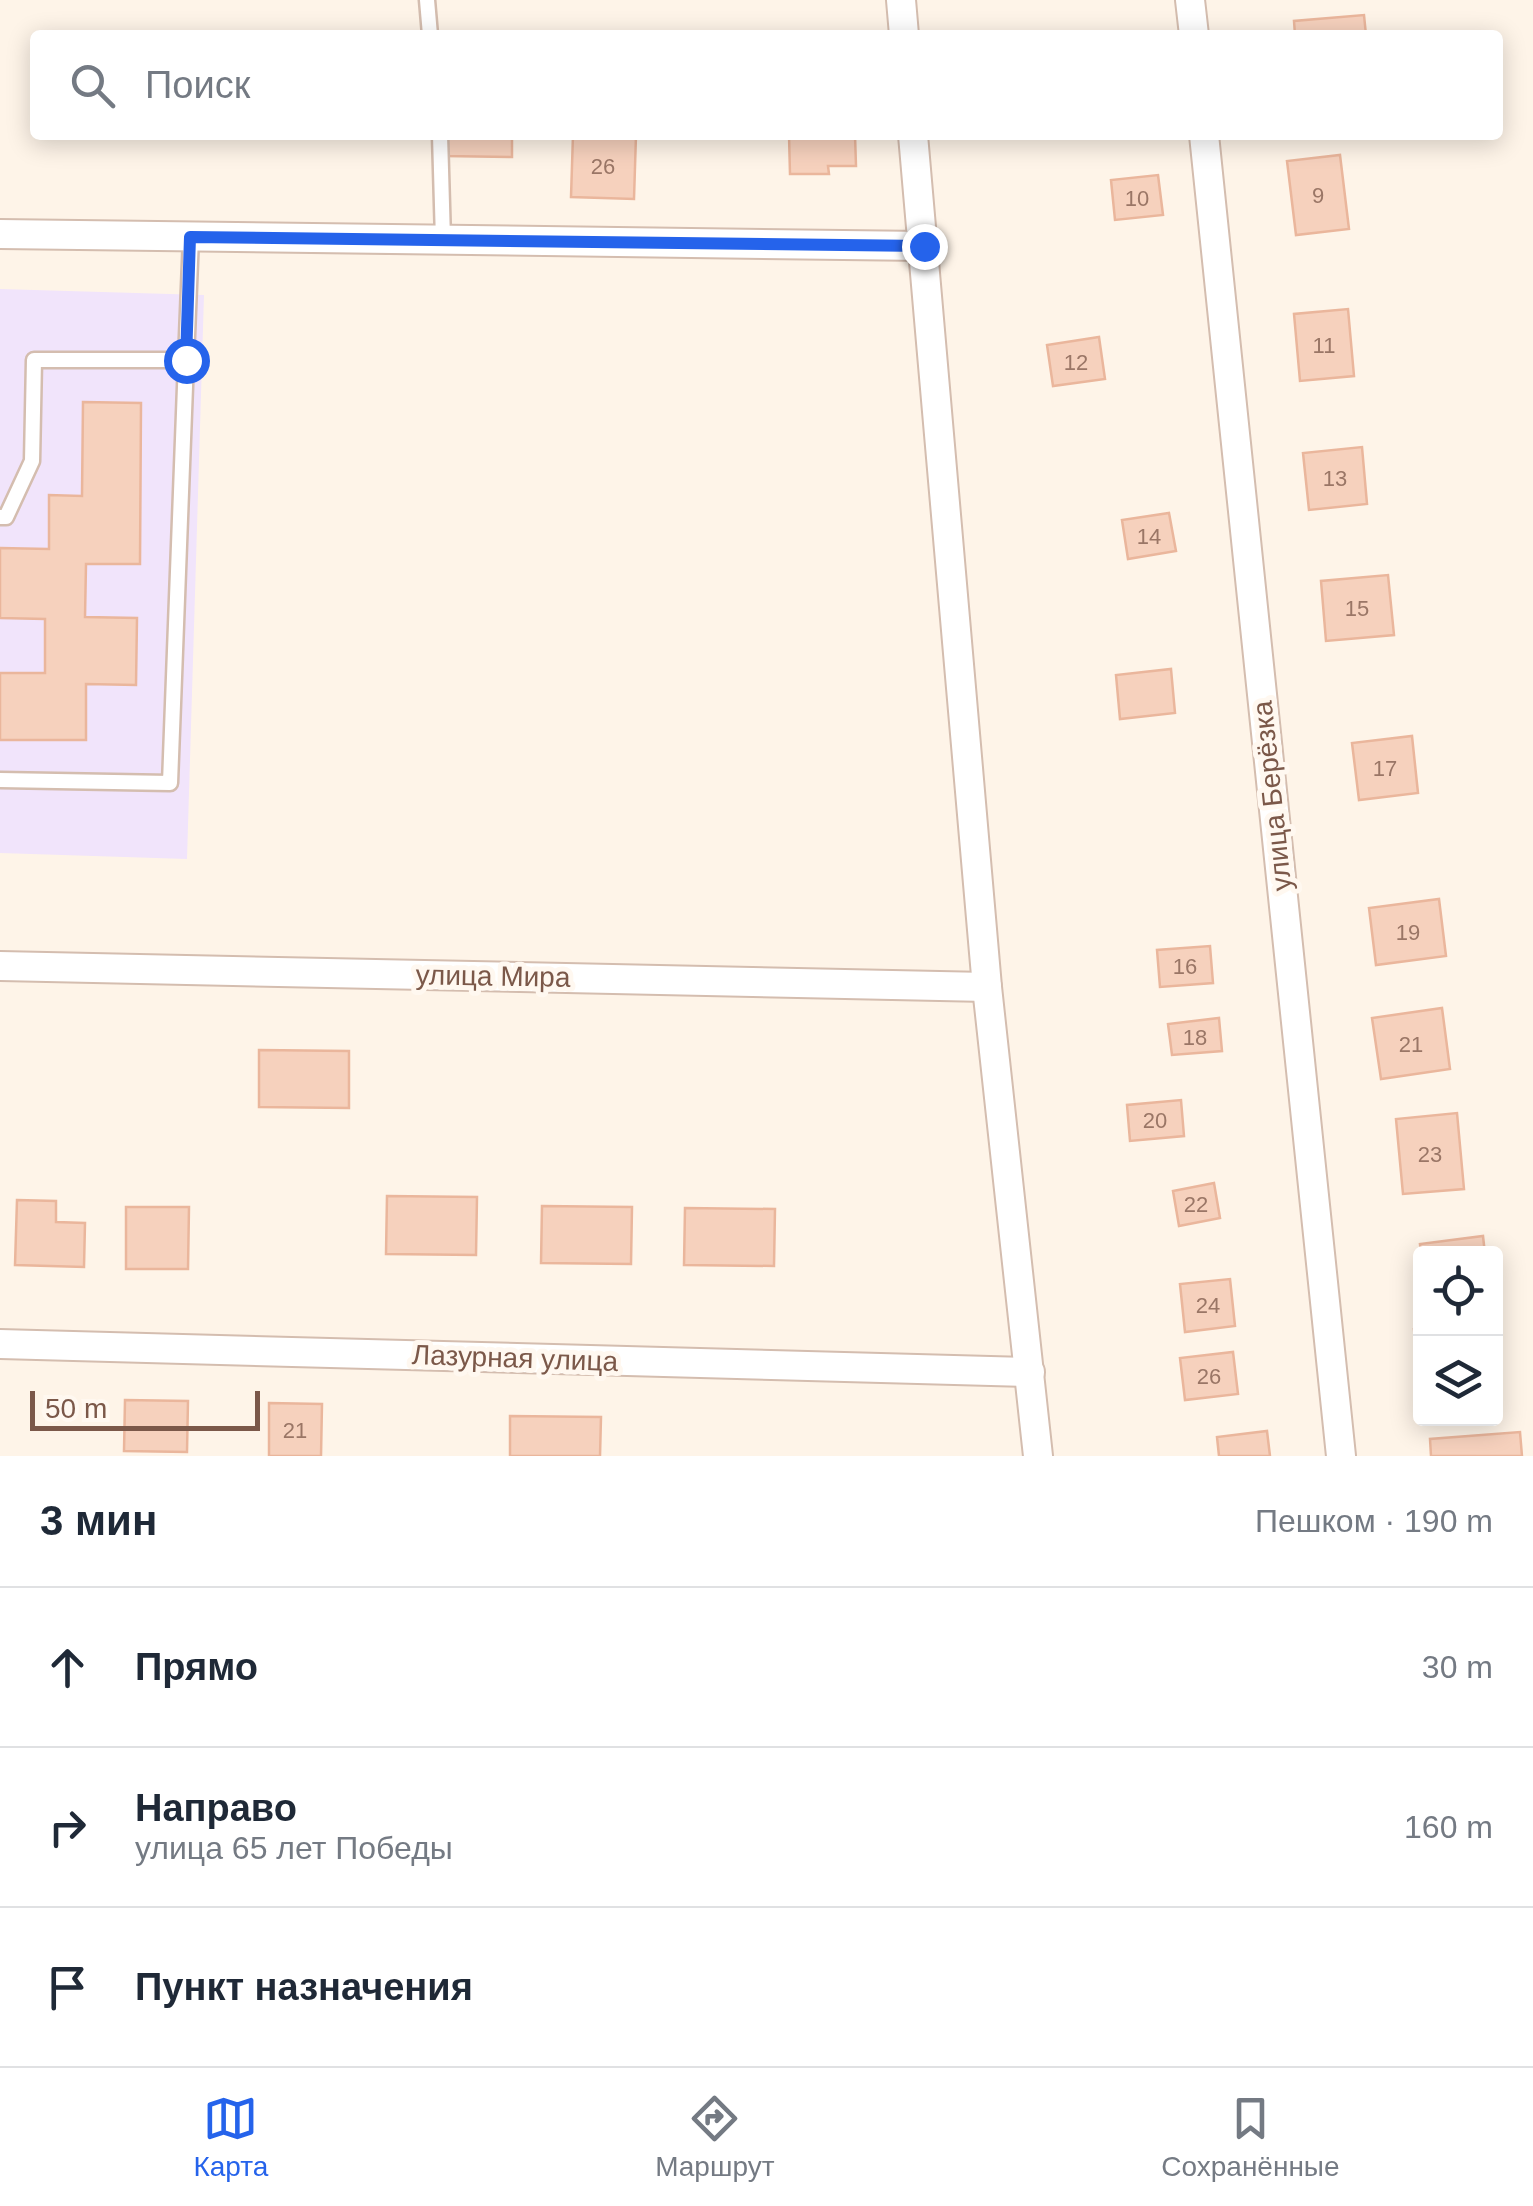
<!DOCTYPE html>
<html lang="ru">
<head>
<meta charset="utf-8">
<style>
	:root { --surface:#fff; --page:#f2f2f3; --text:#1f2937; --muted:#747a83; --line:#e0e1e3; --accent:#2563eb }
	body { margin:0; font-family:Arial,sans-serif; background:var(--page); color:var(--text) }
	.controls { position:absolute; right:30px; bottom:30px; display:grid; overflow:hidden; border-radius:10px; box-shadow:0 5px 25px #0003 }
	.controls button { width:90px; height:90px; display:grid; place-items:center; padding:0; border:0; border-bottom:2px solid var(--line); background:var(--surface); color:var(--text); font:50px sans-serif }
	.scale { position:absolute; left:30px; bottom:25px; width:230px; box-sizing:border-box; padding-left:10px; border:5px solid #7b5849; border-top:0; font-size:28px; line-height:35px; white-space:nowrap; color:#7b5849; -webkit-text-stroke:8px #fff8f0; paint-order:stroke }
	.stop { position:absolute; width:30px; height:30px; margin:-22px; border:8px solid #2563eb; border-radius:50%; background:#fff }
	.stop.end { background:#2563eb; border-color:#fff; box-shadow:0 2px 10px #0008 }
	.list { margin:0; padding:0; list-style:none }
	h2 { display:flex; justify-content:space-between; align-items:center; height:130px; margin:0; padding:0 40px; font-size:42px }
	h2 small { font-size:32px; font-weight:400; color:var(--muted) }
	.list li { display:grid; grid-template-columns:65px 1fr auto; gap:30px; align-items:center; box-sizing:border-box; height:160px; padding:0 40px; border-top:2px solid var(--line) }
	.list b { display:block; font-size:38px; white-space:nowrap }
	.list p { margin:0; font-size:32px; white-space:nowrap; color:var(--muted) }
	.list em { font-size:32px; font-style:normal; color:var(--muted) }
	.icon { flex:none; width:55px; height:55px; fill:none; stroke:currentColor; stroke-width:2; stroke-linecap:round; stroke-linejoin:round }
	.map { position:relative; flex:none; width:1533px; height:1456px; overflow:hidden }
	.search { position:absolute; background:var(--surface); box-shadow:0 5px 25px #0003; left:30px; right:30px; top:30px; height:110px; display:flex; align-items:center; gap:25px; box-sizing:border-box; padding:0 35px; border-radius:10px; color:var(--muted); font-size:38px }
	.sheet { height:610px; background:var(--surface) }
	nav { display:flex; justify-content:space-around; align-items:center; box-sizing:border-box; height:140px; border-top:2px solid var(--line); background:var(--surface); font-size:28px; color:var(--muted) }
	nav a { display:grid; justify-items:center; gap:5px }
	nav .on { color:var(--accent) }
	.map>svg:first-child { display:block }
	.education { fill:#f1e4fb }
	.building { fill:#f6d1bd; stroke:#eab69c; stroke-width:2.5 }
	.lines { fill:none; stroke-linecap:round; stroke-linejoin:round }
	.lane-casing { stroke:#d4bdaf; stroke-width:19 }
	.street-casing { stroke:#d4bdaf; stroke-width:32 }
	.lane { stroke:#fff; stroke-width:14 }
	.street { stroke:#fff; stroke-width:28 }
	.route { stroke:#2563eb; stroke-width:12 }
	.labels { text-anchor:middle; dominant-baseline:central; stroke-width:10; stroke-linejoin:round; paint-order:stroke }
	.number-label { font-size:22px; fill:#9a7666 }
	.street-label { font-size:28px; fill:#7b5849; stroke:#fff8f0 }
</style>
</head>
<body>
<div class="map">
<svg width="1533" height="1456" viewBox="0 0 1533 1456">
	<rect width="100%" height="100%" fill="#fef4e8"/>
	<polygon class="education" points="0,289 204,295 187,859 0,853"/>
	<g class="building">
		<polygon points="1364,15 1366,35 1295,35 1294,21"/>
		<polygon points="445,135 512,135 512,157 445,156"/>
		<polygon points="573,135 636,135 634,199 571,197"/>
		<polygon points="789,135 855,135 856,166 828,166 829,174 790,174"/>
		<polygon points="1340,155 1349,229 1296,235 1287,161"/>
		<polygon points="1158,175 1163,215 1115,220 1111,180"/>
		<polygon points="1348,309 1354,376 1300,381 1294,314"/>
		<polygon points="1099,337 1105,379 1053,386 1047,345"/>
		<polygon points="83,402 141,403 140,564 86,564 85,617 137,618 136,685 86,684 86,740 0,740 0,673 45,673 45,619 0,618 0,548 49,549 49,495 82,496"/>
		<polygon points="1362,447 1367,504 1309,510 1303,453"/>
		<polygon points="1169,513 1176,551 1128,559 1122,520"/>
		<polygon points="1388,575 1394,635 1326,641 1321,581"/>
		<polygon points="1171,669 1175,713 1120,719 1116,675"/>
		<polygon points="1412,736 1418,793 1359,800 1352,743"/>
		<polygon points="1439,899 1446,956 1376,965 1369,908"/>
		<polygon points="1210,946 1213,983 1160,987 1157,950"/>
		<polygon points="1442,1008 1450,1069 1381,1079 1372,1018"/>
		<polygon points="1219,1018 1222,1051 1172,1055 1168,1024"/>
		<polygon points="259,1050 349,1051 349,1108 259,1107"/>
		<polygon points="1181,1100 1184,1136 1130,1141 1127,1105"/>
		<polygon points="1457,1113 1464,1189 1403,1194 1396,1119"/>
		<polygon points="1214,1183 1220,1218 1179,1226 1173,1191"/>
		<polygon points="387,1196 477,1197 476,1255 386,1254"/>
		<polygon points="17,1200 56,1201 56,1222 85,1223 84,1267 15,1265"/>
		<polygon points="542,1206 632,1207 631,1264 541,1263"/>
		<polygon points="126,1207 189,1207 188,1269 126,1269"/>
		<polygon points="685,1208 775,1209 774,1266 684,1265"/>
		<polygon points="1483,1236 1485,1254 1421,1254 1420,1244"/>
		<polygon points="1230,1279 1235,1326 1185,1332 1180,1284"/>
		<polygon points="1420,1328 1420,1378 1418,1378 1414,1329"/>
		<polygon points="1233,1352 1238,1394 1185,1400 1180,1358"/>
		<polygon points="125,1400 188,1401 187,1452 124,1451"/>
		<polygon points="269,1403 322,1404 321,1456 269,1456"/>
		<polygon points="510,1416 601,1417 600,1456 510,1456"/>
		<polygon points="1267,1431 1270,1456 1219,1456 1217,1437"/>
		<polygon points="1520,1432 1522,1456 1431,1456 1430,1439"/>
	</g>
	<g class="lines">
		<defs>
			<g id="lane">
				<polyline points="427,0 430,35"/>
				<polyline points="440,135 443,240"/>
				<polyline points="186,360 191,237"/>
				<polyline points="0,517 6,517 32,461 34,360 186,360 170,783 0,780"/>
			</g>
			<g id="street">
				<polyline points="901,0 904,35"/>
				<polyline points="1190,0 1194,35"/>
				<polyline points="913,135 987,987 1038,1456"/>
				<polyline points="1204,135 1341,1456"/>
				<polyline points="0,234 924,246"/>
				<polyline points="0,966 987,987"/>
				<polyline points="0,1344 1030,1372"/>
			</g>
		</defs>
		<use href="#lane" class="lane-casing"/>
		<use href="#street" class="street-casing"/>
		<use href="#lane" class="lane"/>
		<use href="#street" class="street"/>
	</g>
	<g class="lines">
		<polyline class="route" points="186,360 190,237 924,246"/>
	</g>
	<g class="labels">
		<g class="number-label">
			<text x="603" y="166">26</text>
			<text x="1318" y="195">9</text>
			<text x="1137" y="198">10</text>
			<text x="1324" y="345">11</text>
			<text x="1076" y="362">12</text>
			<text x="1335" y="478">13</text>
			<text x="1149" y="536">14</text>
			<text x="1357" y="608">15</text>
			<text x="1385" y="768">17</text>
			<text x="1408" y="932">19</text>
			<text x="1185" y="966">16</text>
			<text x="1195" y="1037">18</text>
			<text x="1411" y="1044">21</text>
			<text x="1155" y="1120">20</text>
			<text x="1430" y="1154">23</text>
			<text x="1196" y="1204">22</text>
			<text x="1208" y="1305">24</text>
			<text x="1209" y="1376">26</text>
			<text x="295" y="1430">21</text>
		</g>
		<g class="street-label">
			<text transform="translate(1272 796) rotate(-96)">улица Берёзка</text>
			<text transform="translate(493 976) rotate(1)">улица Мира</text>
			<text transform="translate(515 1358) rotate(2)">Лазурная улица</text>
		</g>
	</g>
</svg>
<div class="controls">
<button><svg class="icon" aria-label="locate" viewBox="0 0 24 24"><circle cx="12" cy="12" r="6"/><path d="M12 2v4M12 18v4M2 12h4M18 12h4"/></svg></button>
<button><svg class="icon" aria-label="layers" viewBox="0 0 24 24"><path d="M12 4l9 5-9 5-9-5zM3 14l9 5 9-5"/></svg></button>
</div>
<div class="scale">50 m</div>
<div class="stop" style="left:186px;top:360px"></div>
<div class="stop end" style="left:924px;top:246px"></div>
<div class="search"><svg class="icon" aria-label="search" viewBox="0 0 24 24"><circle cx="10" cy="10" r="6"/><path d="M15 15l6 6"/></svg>Поиск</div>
</div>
<section class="sheet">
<h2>3 мин<small>Пешком · 190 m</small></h2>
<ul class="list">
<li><svg class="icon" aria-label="ahead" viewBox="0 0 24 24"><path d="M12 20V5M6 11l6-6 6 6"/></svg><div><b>Прямо</b></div><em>30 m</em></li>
<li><svg class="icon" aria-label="right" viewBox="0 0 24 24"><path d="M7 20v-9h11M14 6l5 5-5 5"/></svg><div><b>Направо</b><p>улица 65 лет Победы</p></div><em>160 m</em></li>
<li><svg class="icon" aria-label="arrive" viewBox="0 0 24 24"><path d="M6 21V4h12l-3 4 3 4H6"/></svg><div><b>Пункт назначения</b></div></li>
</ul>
</section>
<nav>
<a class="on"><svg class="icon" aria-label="map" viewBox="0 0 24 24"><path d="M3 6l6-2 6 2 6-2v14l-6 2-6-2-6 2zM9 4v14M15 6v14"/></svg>Карта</a>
<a><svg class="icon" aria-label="directions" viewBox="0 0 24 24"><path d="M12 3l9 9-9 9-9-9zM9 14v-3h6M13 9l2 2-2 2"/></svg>Маршрут</a>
<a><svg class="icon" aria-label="saved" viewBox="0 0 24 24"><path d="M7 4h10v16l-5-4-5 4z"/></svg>Сохранённые</a>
</nav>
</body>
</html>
